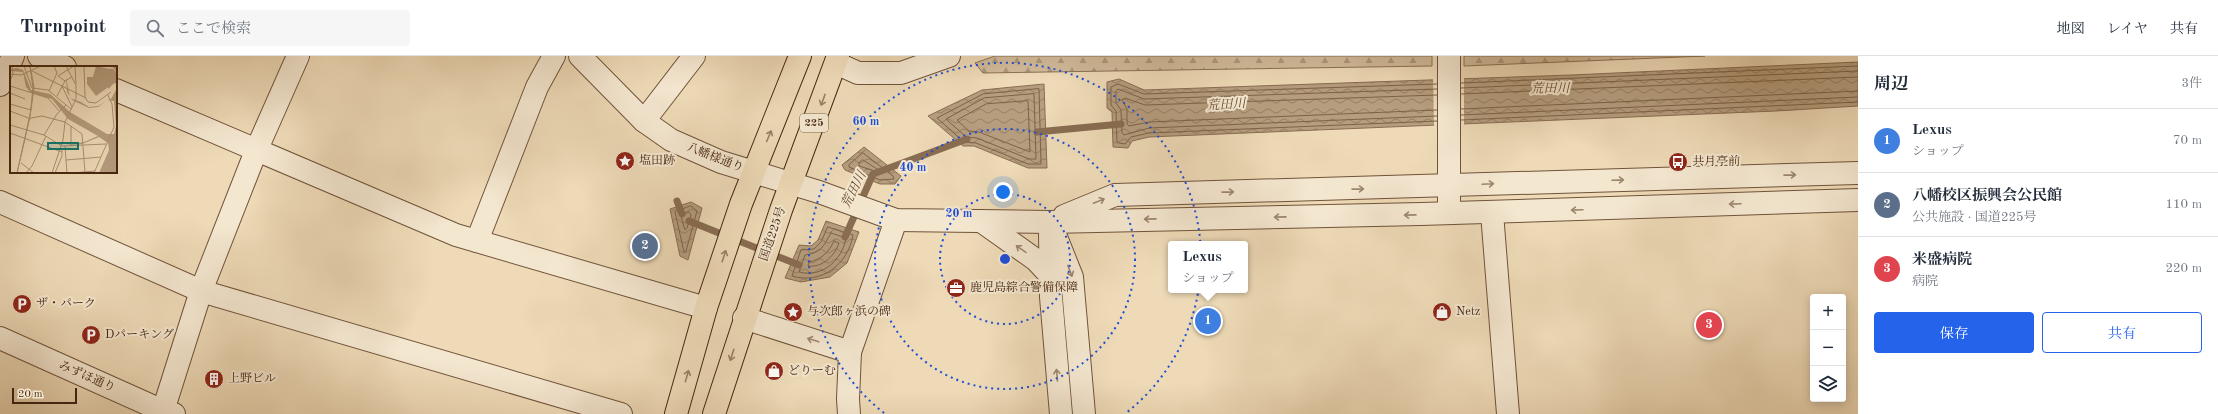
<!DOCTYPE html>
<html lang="ja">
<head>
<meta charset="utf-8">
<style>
	:root { --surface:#fff; --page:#f6f6f7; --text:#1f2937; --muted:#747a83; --line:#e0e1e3; --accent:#2563eb }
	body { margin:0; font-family:"Old Standard TT","Noto Serif JP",serif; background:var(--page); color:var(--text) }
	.controls { position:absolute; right:12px; bottom:12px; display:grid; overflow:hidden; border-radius:4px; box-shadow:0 2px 10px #0003 }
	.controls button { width:36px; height:36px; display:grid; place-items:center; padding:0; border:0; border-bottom:1px solid var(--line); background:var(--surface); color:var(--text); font:20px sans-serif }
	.scale { position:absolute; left:12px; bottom:10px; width:65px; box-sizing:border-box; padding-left:4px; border:2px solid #462610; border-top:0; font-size:11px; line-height:14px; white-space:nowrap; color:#462610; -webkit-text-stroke:3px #f4e7d0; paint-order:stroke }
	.you { position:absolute; left:1003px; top:136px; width:14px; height:14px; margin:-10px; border:3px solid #fff; border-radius:50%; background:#1a73e8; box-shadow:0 0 0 6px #1a73e833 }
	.badge { display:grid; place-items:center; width:26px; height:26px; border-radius:50%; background:var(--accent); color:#fff; font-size:13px; font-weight:700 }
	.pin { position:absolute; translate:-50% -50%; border:2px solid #fff; box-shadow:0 1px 4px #0006 }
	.popup { position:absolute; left:1168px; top:185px; width:80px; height:52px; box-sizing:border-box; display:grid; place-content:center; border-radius:4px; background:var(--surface); filter:drop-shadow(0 1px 3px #0005); font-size:13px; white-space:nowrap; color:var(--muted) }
	.popup b { font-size:15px; color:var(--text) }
	.popup::after { content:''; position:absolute; left:50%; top:100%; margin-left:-8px; border:8px solid transparent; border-top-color:var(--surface) }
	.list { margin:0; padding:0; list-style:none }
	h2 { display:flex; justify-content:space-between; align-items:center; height:52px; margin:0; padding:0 16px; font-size:17px }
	h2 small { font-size:13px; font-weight:400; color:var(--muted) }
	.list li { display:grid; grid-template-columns:26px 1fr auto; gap:12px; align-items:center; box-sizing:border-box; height:64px; padding:0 16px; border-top:1px solid var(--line) }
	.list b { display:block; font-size:15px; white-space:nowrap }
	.list p { margin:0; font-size:13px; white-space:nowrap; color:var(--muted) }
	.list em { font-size:13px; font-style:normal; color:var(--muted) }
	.actions { display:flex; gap:8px; padding:12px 16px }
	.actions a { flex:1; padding:9px 0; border:1px solid var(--accent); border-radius:4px; text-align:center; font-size:14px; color:var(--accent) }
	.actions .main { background:var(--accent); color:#fff }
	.icon { flex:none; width:22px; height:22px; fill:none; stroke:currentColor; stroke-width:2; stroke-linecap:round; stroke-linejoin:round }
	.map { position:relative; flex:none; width:1858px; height:358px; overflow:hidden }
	header { display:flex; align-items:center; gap:24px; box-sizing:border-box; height:56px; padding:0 20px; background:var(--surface); border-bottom:1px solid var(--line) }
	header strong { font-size:19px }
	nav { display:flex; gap:22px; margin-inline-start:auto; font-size:14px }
	.search { width:280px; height:36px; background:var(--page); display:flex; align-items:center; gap:10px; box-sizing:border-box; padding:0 14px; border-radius:4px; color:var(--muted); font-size:15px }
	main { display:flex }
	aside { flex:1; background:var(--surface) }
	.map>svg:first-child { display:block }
	.forest { fill:url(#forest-firs); stroke:#8c7056 }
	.water { fill:url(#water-waves); stroke:#896d52 }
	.pier { fill:#eedab7 }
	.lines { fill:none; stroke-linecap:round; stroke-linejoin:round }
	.shore { stroke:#7e6247; stroke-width:1 }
	.stream { stroke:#896d52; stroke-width:7 }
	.minor-casing { stroke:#70533a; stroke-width:24 }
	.tertiary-casing { stroke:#70533a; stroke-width:24 }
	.trunk-casing { stroke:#462610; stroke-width:24 }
	.minor { stroke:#f4e7d0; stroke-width:22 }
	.tertiary { stroke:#f4e7d0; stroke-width:22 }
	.trunk { stroke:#eedab7; stroke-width:22 }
	.oneway { stroke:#9a8064 }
	.oneway2 { stroke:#9d8670 }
	.ring { fill:none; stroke:#1d4ed8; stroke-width:2; stroke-dasharray:2 4 }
	.labels { text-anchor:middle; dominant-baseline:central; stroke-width:4; stroke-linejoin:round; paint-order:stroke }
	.shield { fill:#f4e7d0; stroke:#7a604a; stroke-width:1 }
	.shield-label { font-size:11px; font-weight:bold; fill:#462610 }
	.street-label { font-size:12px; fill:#462610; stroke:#f4e7d0 }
	.poi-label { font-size:12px; fill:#462610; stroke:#f4e7d0; text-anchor:start }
	.water-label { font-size:13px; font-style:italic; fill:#674a31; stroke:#f4e7d0 }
	.inset-river { fill:none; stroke:#b59d7e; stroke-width:2 }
	.inset-road { fill:none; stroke:#ab9274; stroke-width:1 }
	.view { fill:#0f766e; fill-opacity:0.15; stroke:#0f766e; stroke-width:2 }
	.inset-edge { fill:none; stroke:#462610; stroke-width:2 }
	.centre { fill:#1d4ed8; stroke:#f4e7d0; stroke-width:2 }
	.ring-label { font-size:12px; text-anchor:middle; font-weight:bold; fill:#1d4ed8; stroke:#f4e7d0; stroke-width:4; stroke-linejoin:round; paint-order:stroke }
</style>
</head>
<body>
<header>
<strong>Turnpoint</strong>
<div class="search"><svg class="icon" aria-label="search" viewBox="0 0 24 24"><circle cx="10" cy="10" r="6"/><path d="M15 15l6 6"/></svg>ここで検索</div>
<nav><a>地図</a><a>レイヤ</a><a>共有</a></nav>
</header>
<main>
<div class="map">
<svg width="1858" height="358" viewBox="0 0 1858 358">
	<defs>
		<pattern id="forest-firs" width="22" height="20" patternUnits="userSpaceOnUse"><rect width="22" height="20" fill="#d1bb9b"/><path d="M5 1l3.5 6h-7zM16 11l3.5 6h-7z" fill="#ab987d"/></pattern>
		<pattern id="water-waves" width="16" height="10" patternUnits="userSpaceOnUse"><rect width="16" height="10" fill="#b59d7e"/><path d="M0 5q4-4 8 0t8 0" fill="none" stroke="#958066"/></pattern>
	</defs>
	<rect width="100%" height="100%" fill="#eedab7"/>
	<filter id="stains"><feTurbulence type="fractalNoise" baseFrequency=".005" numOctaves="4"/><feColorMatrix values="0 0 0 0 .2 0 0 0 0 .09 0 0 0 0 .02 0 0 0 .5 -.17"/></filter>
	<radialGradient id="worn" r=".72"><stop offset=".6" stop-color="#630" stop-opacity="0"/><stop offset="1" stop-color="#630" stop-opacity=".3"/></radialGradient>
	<g class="forest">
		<polygon points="995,0 1432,0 1432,10 983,17 975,7"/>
		<polygon points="1464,0 1705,0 1464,10"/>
	</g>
	<g class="water">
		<polygon points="1858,6 1858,50 1776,55 1149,81 1132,85 1128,92 1113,91 1112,56 1107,52 1107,26 1119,23 1144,34 1571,19"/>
		<polygon points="1044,28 1047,112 1028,112 974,90 963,90 928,60 982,34"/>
		<polygon points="864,91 901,120 895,128 880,128 845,114 842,109"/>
		<polygon points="691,146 702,152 688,204 680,200 670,153"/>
		<polygon points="826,165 859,176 847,207 830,221 801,226 785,222 799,189 811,190 818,184"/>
	</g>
	<polygon class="pier" points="1464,21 1464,70 1434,71 1433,22"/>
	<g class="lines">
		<g class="shore">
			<polyline points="1461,27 1858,10"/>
			<polyline points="1437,28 1144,38 1118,28 1111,31 1111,49 1116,55 1117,86 1119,87 1125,88 1131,81 1149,77 1437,65"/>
			<polyline points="1461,32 1858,15"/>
			<polygon points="1039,33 1041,108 1028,108 976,87 964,86 937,62 983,38"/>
			<polyline points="1437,33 1144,43 1118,33 1116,35 1116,47 1121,54 1122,77 1124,79 1149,72 1437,60"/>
			<polygon points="1034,38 1036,103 1029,103 977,82 966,81 946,63 984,42"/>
			<polyline points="1461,38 1858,21"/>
			<polyline points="1437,39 1145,49 1125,42 1122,44 1127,53 1127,68 1129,70 1149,66 1437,54"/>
			<polygon points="1028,45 1030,96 979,76 969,75 957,64 986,48"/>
			<polyline points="1461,53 1858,35"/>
			<polyline points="1461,59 1858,41"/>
			<polyline points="1461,64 1858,46"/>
			<polygon points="863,97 893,120 894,123 880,124 849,111 849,109"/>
			<polygon points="863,104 877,113 878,116 859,110 859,107"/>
			<polygon points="691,150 697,155 686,195 684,196 675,156"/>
			<polygon points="689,156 691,159 687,172 685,174 681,160"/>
			<path d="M828 171 853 179C848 208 822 229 792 220L801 194 814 193 821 186Z"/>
			<path d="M831 177 846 182C842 204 823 222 799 216L805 199C822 196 822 192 831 177Z"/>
			<path d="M834 185 839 187C835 199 823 212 808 210L809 206C821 204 829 196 834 185Z"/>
		</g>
		<g class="stream">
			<polyline points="1037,76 1121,68"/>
			<polyline points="677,145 682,158"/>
			<polyline points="689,165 799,209"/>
			<polyline points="845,181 873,118 967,83"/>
		</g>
		<defs>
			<g id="minor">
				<polyline points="39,0 65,11"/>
				<polyline points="836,7 858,17 901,17 949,0"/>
				<polyline points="0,29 13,0"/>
				<polyline points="116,34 456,179 706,252"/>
				<polyline points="644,65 694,0"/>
				<polyline points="0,146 201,235 621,358"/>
				<polyline points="1492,157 1508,358"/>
				<polyline points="477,185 537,31 554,0"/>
				<polyline points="744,262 850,296"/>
				<polyline points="162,358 201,235 256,95 298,0"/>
			</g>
			<g id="tertiary">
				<polyline points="580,0 644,65 671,84 721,106 819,136 896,164 1050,166 1421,158 1858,144"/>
				<polyline points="1449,0 1449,145"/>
				<polyline points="1064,160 1115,139 1858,117"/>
				<polyline points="981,165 1036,204 1050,219"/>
				<polyline points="1050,166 1072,221 1084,358"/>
				<polyline points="1050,178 1051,241 1061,358"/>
				<polyline points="0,282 163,355 174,358"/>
				<polyline points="849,358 848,343 850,296 896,164"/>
			</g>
			<g id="trunk">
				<polyline points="676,358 706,252 741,148 800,0"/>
				<polyline points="714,358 781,154 838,0"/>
			</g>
		</defs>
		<use href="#minor" class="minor-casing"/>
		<use href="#tertiary" class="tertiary-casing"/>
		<use href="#trunk" class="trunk-casing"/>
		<use href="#minor" class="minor"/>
		<use href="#tertiary" class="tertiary"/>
		<use href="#trunk" class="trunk"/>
	</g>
	<defs><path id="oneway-shaft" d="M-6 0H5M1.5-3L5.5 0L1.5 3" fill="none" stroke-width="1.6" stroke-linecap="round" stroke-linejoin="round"/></defs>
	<g class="oneway">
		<use href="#oneway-shaft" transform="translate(823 44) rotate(110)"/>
		<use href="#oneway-shaft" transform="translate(769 80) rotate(-67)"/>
		<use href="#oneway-shaft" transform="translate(724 200) rotate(-72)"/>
		<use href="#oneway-shaft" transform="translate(732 299) rotate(108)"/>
		<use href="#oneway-shaft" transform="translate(687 320) rotate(-74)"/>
	</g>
	<g class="oneway2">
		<use href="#oneway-shaft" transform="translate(1790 119) rotate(-1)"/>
		<use href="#oneway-shaft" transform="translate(1618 124) rotate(-2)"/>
		<use href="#oneway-shaft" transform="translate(1488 128) rotate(-3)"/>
		<use href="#oneway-shaft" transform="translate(1358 133) rotate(-1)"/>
		<use href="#oneway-shaft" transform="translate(1228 136) rotate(-1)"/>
		<use href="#oneway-shaft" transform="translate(1099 145) rotate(-22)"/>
		<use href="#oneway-shaft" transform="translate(1735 148) rotate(178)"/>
		<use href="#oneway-shaft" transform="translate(1577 154) rotate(178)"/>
		<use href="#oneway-shaft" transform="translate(1410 159) rotate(179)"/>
		<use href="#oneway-shaft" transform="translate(1280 161) rotate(179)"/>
		<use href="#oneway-shaft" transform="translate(1150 163) rotate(179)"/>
		<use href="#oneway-shaft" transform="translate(1021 193) rotate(-145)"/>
		<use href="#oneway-shaft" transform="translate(1070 215) rotate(69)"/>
		<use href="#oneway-shaft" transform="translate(813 284) rotate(-163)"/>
		<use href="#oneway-shaft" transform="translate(1057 319) rotate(-95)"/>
	</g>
	<g class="ring">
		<circle cx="1005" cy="203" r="65"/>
		<circle cx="1005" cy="203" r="130"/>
		<path d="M884 357A196 196 0 1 1 1126 357"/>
	</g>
	<defs>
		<symbol id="sight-disc" viewBox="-11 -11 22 22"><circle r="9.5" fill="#8f2418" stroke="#f4e7d0"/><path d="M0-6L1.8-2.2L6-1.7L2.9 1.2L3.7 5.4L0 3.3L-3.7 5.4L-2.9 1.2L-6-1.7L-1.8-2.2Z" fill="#fff"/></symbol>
		<symbol id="bus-disc" viewBox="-11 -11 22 22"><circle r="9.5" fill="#8f2418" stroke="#f4e7d0"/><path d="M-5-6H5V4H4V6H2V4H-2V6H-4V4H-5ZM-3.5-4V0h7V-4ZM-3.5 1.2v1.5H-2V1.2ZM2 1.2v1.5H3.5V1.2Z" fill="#fff"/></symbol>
		<symbol id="office-disc" viewBox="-11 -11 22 22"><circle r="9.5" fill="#8f2418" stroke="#f4e7d0"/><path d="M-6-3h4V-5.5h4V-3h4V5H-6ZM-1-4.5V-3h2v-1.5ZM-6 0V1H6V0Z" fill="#fff"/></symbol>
		<symbol id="parking-disc" viewBox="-11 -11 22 22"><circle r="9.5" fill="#8f2418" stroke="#f4e7d0"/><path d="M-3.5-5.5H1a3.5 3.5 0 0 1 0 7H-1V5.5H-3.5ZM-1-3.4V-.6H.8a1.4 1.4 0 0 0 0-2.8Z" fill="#fff"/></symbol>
		<symbol id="shop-disc" viewBox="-11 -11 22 22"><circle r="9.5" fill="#8f2418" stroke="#f4e7d0"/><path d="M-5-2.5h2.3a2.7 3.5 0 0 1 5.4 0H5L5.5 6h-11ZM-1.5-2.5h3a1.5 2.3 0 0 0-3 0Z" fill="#fff"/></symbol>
		<symbol id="building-disc" viewBox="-11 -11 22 22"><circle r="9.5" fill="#8f2418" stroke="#f4e7d0"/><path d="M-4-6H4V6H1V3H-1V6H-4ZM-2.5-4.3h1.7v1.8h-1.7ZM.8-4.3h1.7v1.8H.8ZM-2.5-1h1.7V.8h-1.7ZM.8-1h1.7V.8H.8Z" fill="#fff"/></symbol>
	</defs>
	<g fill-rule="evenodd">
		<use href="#sight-disc" x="614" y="94" width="22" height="22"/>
		<use href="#bus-disc" x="1667" y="95" width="22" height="22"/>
		<use href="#office-disc" x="945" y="221" width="22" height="22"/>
		<use href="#parking-disc" x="11" y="237" width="22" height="22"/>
		<use href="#sight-disc" x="782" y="245" width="22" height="22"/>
		<use href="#shop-disc" x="1431" y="245" width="22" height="22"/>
		<use href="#parking-disc" x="80" y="268" width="22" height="22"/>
		<use href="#shop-disc" x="763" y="304" width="22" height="22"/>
		<use href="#building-disc" x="203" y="312" width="22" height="22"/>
	</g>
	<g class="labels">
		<rect class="shield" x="800" y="58" width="28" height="18" rx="3"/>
		<g class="shield-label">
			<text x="814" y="67">225</text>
		</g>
		<g class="street-label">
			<text transform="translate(715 102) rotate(21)">八幡様通り</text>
			<text transform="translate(773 178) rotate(-71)">国道225号</text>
			<text transform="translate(87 321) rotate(24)">みずほ通り</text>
		</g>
		<g class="poi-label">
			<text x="639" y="105">塩田跡</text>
			<text x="1692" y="106">共月亭前</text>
			<text x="970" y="232">鹿児島綜合警備保障</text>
			<text x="36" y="248">ザ・パーク</text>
			<text x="807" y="256">与次郎ヶ浜の碑</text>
			<text x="1456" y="256">Netz</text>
			<text x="105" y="279">Dパーキング</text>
			<text x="788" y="315">どりーむ</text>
			<text x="228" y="323">上野ビル</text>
		</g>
		<g class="water-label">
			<text transform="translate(1550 33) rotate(-1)">荒田川</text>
			<text transform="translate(1226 49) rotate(-4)">荒田川</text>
			<text transform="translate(854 134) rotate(-63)">荒田川</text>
		</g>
	</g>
	<g transform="translate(10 10)">
		<rect width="107" height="107" fill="#eedab7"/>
		<path d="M48 0 56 11 60 32 71 36 79 41 88 40 97 34 101 33 107 22V107H89L99 84 98 77 89 71 72 78 56 79 74 76 88 70 58 53 42 33 20 26 16 21 13 6 0 5V3L7 2 13 4 21 24 40 28 60 46 97 68H104L106 60 104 35 97 34 88 41 79 42 62 34 57 26 56 11ZM86 0 100 3 102 2 107 7 102 0H107V18L104 17 86 30 77 18V11H83Z" fill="#b59d7e"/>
		<path class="inset-river" d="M98 22 107 12"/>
		<path class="inset-road" d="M14 0 22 22 38 24 61 43M65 0 66 18M74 0 75 31 78 36 86 37 101 26M22 5 76 32M0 8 11 9 31 0M48 10 64 0M48 10 55 15 62 11M0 14 3 9 2 0M0 20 38 32 50 46M52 20 62 41M39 25 47 7 44 0M0 27 15 33M47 30 55 15M0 38 21 44M0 45 21 53M21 52 32 50 55 56 72 68 75 106M0 59 34 69 52 80 96 78M61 60V80M0 67 52 86M34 69 47 48 56 39M55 80 57 107M56 94 91 91M11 97 24 107M7 107 20 51 23 22 20 0M7 107 21 44 24 21 20 0M16 107 22 100 36 70M42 107 53 74 55 56 66 33V19L56 0M45 107 52 90V84M62 107 85 105M84 107 104 61 102 38 98 29"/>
		<path class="view" d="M38 77H68V83H38Z"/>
		<rect width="107" height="107" class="inset-edge"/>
	</g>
	<circle cx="1005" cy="203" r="6" class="centre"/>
	<g class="ring-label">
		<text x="866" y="69">60 m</text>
		<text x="913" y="115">40 m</text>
		<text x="959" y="161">20 m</text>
	</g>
	<rect width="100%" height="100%" filter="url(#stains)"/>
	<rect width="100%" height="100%" fill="url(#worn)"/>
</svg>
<div class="controls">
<button>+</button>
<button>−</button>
<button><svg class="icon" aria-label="layers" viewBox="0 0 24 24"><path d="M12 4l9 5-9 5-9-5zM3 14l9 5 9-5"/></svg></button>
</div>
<div class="scale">20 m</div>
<div class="you"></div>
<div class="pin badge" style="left:1208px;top:265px;background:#3f7fe0">1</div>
<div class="popup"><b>Lexus</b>ショップ</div>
<div class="pin badge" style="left:645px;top:190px;background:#5c6f8a">2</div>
<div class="pin badge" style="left:1709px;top:269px;background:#e0444e">3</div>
</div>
<aside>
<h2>周辺<small>3件</small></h2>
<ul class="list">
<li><span class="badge" style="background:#3f7fe0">1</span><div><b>Lexus</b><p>ショップ</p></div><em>70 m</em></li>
<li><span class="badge" style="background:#5c6f8a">2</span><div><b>八幡校区振興会公民館</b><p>公共施設 · 国道225号</p></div><em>110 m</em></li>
<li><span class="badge" style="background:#e0444e">3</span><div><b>米盛病院</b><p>病院</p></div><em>220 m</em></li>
</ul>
<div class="actions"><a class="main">保存</a><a>共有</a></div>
</aside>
</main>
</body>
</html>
